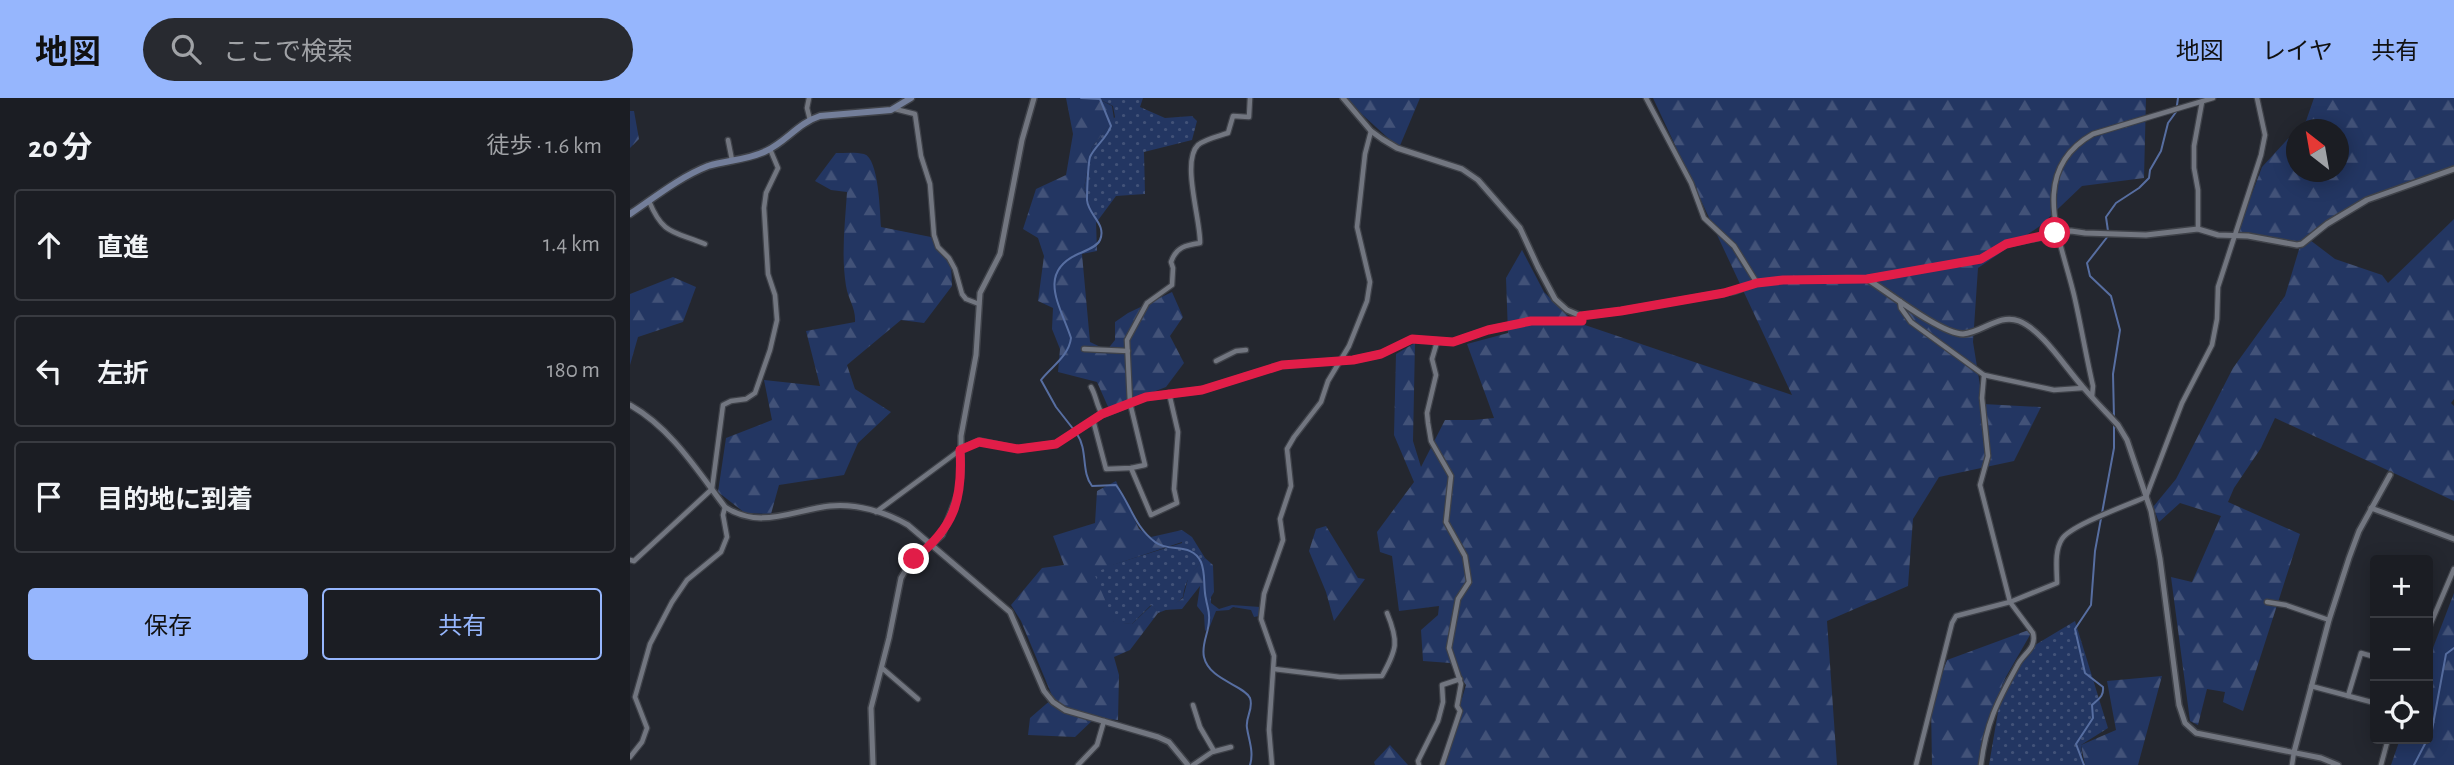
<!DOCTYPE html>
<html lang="ja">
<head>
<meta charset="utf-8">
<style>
	:root { --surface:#1b1d23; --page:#282a30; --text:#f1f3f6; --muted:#a0a2a6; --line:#393b41; --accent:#96b6fd }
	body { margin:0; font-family:"Alegreya Sans","Noto Sans JP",sans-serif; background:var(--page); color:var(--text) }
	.controls { position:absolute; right:21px; bottom:21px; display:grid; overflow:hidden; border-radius:7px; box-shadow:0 4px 18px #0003 }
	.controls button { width:63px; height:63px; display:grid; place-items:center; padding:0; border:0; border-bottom:2px solid var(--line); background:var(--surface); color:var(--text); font:35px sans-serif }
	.compass { position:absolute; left:1656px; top:21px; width:63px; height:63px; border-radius:50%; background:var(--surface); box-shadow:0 4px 18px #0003; rotate:329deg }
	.stop { position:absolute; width:21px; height:21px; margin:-16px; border:5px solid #e11d48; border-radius:50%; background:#fff }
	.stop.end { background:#e11d48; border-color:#fff; box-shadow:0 2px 7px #0008 }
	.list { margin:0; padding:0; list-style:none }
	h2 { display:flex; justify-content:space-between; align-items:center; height:91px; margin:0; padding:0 28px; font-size:30px }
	h2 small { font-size:23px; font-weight:400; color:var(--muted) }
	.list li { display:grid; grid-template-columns:46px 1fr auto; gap:21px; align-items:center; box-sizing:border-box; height:112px; margin:0 14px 14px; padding:0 14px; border:2px solid var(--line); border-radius:7px }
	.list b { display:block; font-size:26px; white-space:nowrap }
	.list em { font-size:23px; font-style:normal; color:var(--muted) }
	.actions { display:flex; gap:14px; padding:21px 28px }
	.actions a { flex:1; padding:16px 0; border:2px solid var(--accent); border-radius:7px; text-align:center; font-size:24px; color:var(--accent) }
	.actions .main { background:var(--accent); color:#111 }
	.icon { flex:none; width:38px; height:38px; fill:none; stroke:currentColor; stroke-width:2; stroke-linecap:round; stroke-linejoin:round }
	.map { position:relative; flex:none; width:1824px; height:667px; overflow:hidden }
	header { display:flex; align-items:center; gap:42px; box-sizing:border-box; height:98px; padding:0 35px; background:var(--accent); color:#111 }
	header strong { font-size:33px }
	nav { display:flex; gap:38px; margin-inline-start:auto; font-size:24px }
	.search { width:490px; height:63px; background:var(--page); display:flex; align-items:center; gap:18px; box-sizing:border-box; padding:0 24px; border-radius:38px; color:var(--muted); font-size:26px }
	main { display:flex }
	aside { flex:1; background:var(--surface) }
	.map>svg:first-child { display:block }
	.grass { fill:url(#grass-dots) }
	.forest { fill:url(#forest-firs) }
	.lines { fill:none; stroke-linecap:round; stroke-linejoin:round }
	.stream { stroke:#576ea1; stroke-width:2 }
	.minor-casing { stroke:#3f4249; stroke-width:7 }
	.tertiary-casing { stroke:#3f4249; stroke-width:8 }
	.secondary-casing { stroke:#3f4249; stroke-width:9 }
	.minor { stroke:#727680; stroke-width:4.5 }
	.tertiary { stroke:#727680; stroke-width:5 }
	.secondary { stroke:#737e9a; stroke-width:6 }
	.route { stroke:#e11d48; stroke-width:9 }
</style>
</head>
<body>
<header>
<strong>地図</strong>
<div class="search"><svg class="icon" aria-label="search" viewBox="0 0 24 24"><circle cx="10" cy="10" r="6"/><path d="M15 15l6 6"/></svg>ここで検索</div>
<nav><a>地図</a><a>レイヤ</a><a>共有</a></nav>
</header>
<main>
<aside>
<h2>20 分<small>徒歩 · 1.6 km</small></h2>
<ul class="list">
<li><svg class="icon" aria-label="ahead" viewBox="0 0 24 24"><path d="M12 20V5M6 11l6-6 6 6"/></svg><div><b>直進</b></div><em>1.4 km</em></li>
<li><svg class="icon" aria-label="left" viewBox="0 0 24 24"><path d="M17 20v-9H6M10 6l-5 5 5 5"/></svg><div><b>左折</b></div><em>180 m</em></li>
<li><svg class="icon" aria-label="arrive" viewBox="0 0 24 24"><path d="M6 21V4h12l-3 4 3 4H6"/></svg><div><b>目的地に到着</b></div></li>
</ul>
<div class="actions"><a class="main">保存</a><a>共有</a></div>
</aside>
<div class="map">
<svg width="1824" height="667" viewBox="0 0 1824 667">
	<defs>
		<pattern id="grass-dots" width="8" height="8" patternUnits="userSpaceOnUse" patternTransform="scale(1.75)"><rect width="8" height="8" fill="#233662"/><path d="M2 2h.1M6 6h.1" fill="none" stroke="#425278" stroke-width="1.8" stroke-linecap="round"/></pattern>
		<pattern id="forest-firs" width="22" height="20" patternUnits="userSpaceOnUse" patternTransform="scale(1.75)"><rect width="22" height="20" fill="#233662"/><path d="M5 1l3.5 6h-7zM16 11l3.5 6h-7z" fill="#425278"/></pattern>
	</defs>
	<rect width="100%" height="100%" fill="#24272f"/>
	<g class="grass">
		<polygon points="467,0 513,0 510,9 535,20 562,18 567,23 562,42 514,54 515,96 486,98 466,125 454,90 462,49 485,19 483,8"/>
		<path d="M552 432 562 439 575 460C563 473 555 481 553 499L541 510 528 515 521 507 502 526 484 525 459 474 552 445Z"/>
		<polygon points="1445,523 1478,630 1451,647 1453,667 1359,667 1373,584 1405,547"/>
	</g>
	<g class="forest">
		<polygon points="436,0 467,0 482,8 484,21 462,49 454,90 466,123 467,153 452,156 460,244 477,252 485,242 485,224 498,215 542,194 553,219 540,238 554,265 536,289 479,311 467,284 428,274 430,251 422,231 423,210 408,203 414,158 408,140 393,131 406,91 436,77 443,36"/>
		<polygon points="714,0 790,0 769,50"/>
		<polygon points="1023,0 1516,0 1514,80 1452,88 1410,128 1348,170 1343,244 1353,306 1411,309 1384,363 1309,379 1283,421 1278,488 1197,523 1207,667 812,667 836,587 820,565 793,563 791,532 808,517 809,508 769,513 762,458 750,454 747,434 784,384 764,337 766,256 785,245 783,343 791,369 815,322 843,322 864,320 837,246 878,235 876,180 892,152 914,194 943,223 1162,297"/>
		<polygon points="1684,0 1824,0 1824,69 1737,102 1672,146 1606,138 1632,69 1666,32 1666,74 1708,74 1708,32 1667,31 1676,23"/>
		<polygon points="0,13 4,13 9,41 0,50"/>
		<path d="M206 55C215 55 226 54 234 56 249 60 250 115 251 129L301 139 321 164 322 188 294 225 271 222 217 267 225 291 261 314 228 345 214 377 149 387 141 416 115 415 88 394 96 340 142 322 134 282 190 288 176 233 225 224C226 210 218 201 216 188 211 156 215 126 217 94L201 92 185 83Z"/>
		<polygon points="1824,121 1824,301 1821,305 1824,308 1824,403 1645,320 1631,350 1604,390 1598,404 1670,436 1613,613 1593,604 1595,594 1577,591 1568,627 1560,623 1541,479 1562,484 1591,418 1550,405 1529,424 1523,409 1546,381 1603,270 1655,198 1670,148 1680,142 1705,161 1752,177 1758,185"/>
		<polygon points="43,179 66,189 53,224 8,239 0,267 0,196"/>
		<polygon points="486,383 509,431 521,439 552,432 552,444 483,467 464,475 484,524 502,526 522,507 528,515 500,552 484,559 489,577 488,622 465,620 445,639 398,637 400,620 423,600 391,523 381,507 412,470 434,467 423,438 465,425 467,393"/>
		<polygon points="696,428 728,480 735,481 704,523 696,494 679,453 686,431"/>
		<polygon points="575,460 583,467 584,494 581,499 581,505 589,511 602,507 630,509 629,518 624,519 621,512 603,509 599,512 586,513 580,528 575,533 574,517 567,508 570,488 552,511 535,512 553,500 559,477"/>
		<polygon points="1824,495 1824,667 1761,667 1770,641 1798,641 1798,563"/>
		<polygon points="1404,530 1373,584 1355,646 1351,667 1302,667 1301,605 1317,562"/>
		<polygon points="1532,578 1508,667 1455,667 1451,647 1486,632 1477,583"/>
		<polygon points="760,647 778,667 745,667 744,664"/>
	</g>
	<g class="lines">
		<g class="stream">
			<polyline points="1478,133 1476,119 1486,105 1509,90 1519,80 1520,72 1531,53 1538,25 1546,14 1548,0"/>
			<polyline points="1478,138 1457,165 1460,178 1481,198 1490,232 1483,276 1484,320"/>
			<path d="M444 332 426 309 411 282C421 269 439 258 441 240 431 209 406 175 448 156 455 153 467 149 470 142 477 126 458 117 457 102 457 94 458 66 460 59 465 48 477 40 481 28L470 1 451 0"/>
			<path d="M447 336C458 352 451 374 462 388L486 387C501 407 504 428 525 444 539 455 562 444 571 464 576 476 573 489 576 501 577 508 580 514 579 522 579 535 571 546 574 559 579 582 614 587 620 600 624 611 615 619 617 630 619 643 624 654 620 667"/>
			<polyline points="1798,640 1802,632 1816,556 1824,550"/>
			<path d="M1454 667 1446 646 1463 620 1462 607C1468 601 1474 599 1473 589L1455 575 1445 531 1461 507 1465 453 1484 350V326"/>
			<polyline points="1784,667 1797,642"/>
		</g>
		<defs>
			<g id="minor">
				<polyline points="179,0 177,10 180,22"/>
				<polyline points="1016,0 1061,85 1074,120 1104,148 1127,185"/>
				<polyline points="265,11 285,16 291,58 300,86 304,137 308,149 319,160 325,171 332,196 336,201 349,206"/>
				<polyline points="98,42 102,62"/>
				<path d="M19 103C33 137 43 133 75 146"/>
				<polyline points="1568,131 1568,92 1564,70 1564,48 1572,4"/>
				<polyline points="1270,203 1271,210 1281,224 1354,277 1424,292 1453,290"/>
				<polyline points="807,244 802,261 806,277 797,315 798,325 801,343 821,378 816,424 835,458 839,484 828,501 819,550 831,586 827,608 830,613 812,667"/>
				<polyline points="454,251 498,253"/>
				<polyline points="586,263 606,253 616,252"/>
				<path d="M461 289C466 297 466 306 472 316"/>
				<path d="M1462 299 1463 288C1456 258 1451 227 1444 197 1431 142 1397 73 1463 36L1583 0"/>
				<path d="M463 322 476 371 501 370 515 367 500 305 497 242 517 205 542 187 543 170 541 164C546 149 556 147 570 145 571 123 551 63 568 47 575 41 589 38 598 35L603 18 619 19 620 0"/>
				<polyline points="501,370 521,417 547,405 544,391 548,334 539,295"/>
				<polyline points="246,414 330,352"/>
				<polyline points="0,462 4,463 82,391 93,307 101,303 116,301 125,295 140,252 147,222 145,197 138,176 134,110 136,95 148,70 140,51"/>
				<polyline points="1637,504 1656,507 1699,522"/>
				<polyline points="1798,532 1824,471"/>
				<polyline points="252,570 288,601"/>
				<path d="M644 571 710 579 752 578C767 551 769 544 757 515"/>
				<polyline points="1681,588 1745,605"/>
				<polyline points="1718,598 1731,555 1745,559"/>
				<polyline points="563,607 570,629 584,653"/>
				<polyline points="0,659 12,644 17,630 5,599 20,546 42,504 57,482 91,454 97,439 93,417 95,409"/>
				<polyline points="448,667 467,647 474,623"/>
				<polyline points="563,667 582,654 601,649"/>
				<polyline points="642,667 639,632 644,558 631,521 634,496 653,442 650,421 661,388 657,351 664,339 691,304 698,283 719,248 737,203 740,184 727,129 735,56 741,33"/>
				<polyline points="789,667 788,663 808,623 813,604 812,587 830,581"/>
				<path d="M1286 667 1322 525 1326 518 1380 504 1427 485C1427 472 1424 453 1432 441 1441 427 1498 407 1516 399L1552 305 1582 247 1587 221 1588 189 1631 57 1635 37 1627 0"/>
				<path d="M1351 667C1356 626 1367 604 1387 568 1393 555 1407 551 1403 535L1380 504 1350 387 1358 358 1352 300 1354 277"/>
				<polyline points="1662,667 1664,654"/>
				<polyline points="1751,667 1758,641"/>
			</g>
			<g id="tertiary">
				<polyline points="713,0 741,33 752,41 767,50 832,71 848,82 890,130 908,169 925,201 937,212 951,218"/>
				<path d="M1237 181C1258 194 1311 236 1333 236 1352 235 1369 215 1389 223 1412 232 1435 269 1452 288 1463 301 1476 314 1488 327L1497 342 1521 413 1530 461 1549 607 1555 625 1566 635 1691 660 1708 667"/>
				<path d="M0 307C41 330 67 372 95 409 130 432 163 412 200 408 225 405 256 414 278 427L380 514 414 593 423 604 435 612 528 639 539 644 558 667"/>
				<polyline points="330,352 349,343 388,351 426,346 471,317 516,299 572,292 652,267 723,262 751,256 782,241 823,244 858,232 901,223 952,223 951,218 991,213 1105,193 1127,185 1153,182 1237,181 1351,161 1376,146 1441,133 1455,135 1516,137 1568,131 1588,137 1618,138 1667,147 1672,146 1697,126 1737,102 1824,71"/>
				<polyline points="1741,410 1824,441"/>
				<polyline points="1664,654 1699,522 1719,460 1729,433 1760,377"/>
				<polyline points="243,667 241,610 259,540 271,480 278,468 312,437 328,396 331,374 331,338 346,257 350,195 370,156 392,42 404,0"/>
			</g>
			<path id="secondary" d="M0 116C25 99 50 79 78 68 97 62 118 62 136 53 156 44 168 25 190 18L261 12 281 0"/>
		</defs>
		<use href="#minor" class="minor-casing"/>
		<use href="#tertiary" class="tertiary-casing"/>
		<use href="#secondary" class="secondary-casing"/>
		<use href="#minor" class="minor"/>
		<use href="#tertiary" class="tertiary"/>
		<use href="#secondary" class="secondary"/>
	</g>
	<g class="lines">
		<path class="route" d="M284 461C324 430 333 402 330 352L349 344 388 351 426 346 472 316 516 299 572 292 652 267 723 262 751 256 782 241 823 244 858 232 901 223H952L951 218 991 213 1094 195 1127 185 1153 182 1237 181 1351 161 1376 146 1425 135"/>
	</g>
</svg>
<div class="controls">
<button>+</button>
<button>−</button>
<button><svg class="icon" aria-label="locate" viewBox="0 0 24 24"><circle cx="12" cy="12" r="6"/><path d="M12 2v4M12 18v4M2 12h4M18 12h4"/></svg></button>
</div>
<svg class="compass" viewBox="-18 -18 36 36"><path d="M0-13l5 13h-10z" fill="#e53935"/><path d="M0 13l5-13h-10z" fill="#a0a2a6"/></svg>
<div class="stop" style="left:1425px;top:135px"></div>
<div class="stop end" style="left:284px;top:461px"></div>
</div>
</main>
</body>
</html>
